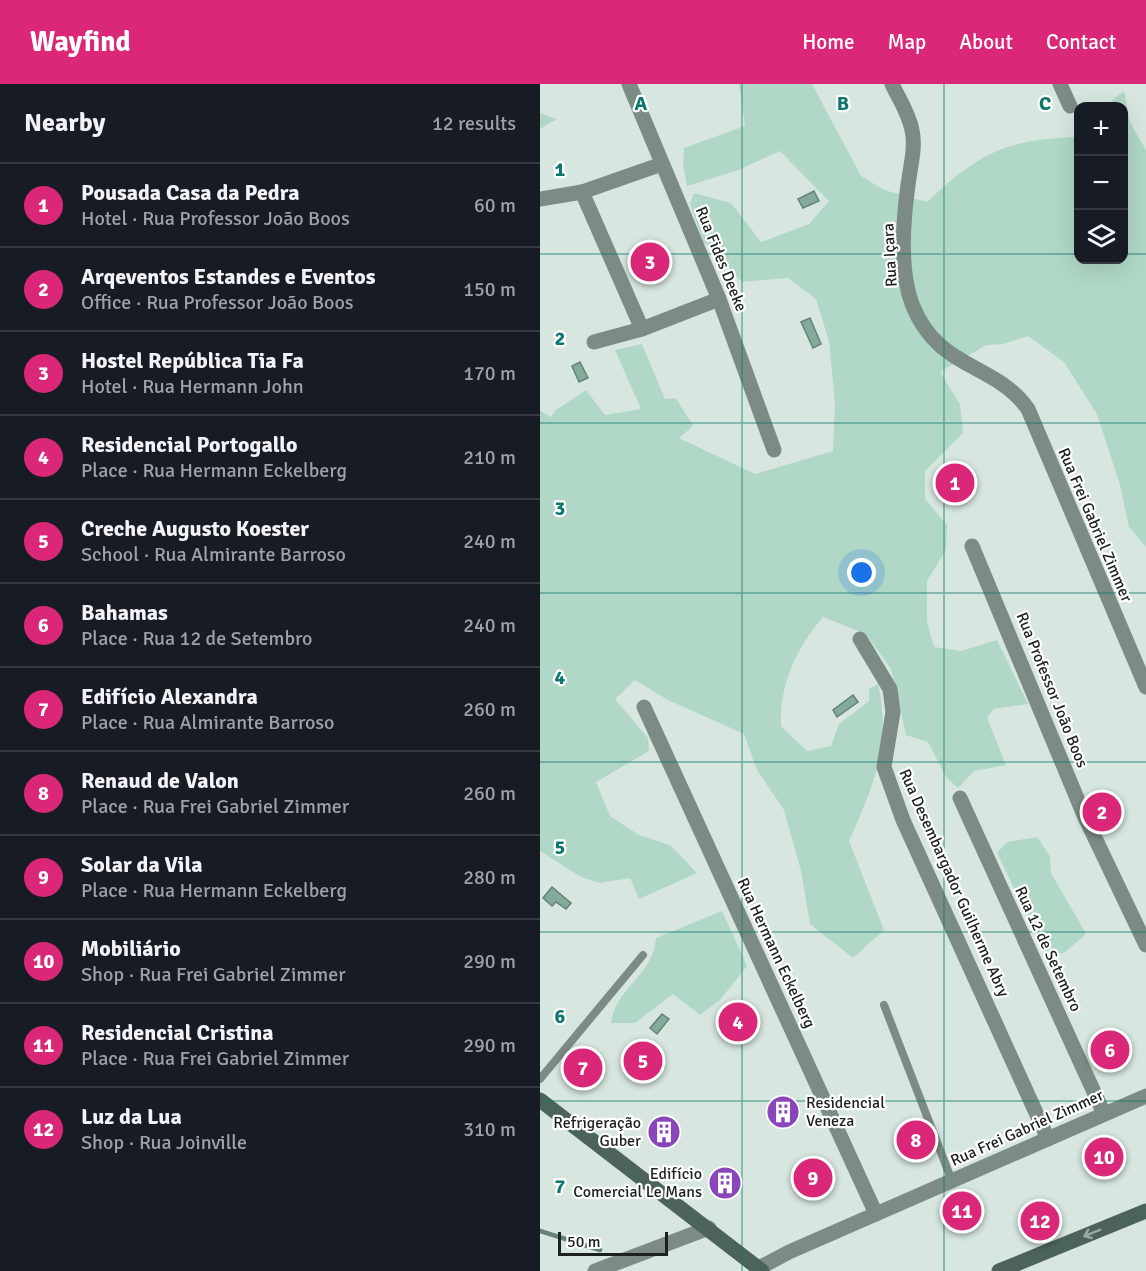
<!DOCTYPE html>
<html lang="en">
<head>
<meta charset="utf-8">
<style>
	:root { --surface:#171b24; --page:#242831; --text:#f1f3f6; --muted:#9ea1a6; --line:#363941; --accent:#db2777 }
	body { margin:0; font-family:Signika,sans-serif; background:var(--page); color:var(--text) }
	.controls { position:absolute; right:18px; top:18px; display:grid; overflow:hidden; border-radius:12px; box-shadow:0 6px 24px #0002 }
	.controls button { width:54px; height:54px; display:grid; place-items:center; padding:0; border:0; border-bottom:2px solid var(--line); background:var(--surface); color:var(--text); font:30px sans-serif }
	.scale { position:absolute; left:18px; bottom:15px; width:110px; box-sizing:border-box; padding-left:6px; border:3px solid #1b211e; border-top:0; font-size:16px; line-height:21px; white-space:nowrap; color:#1b211e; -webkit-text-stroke:4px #fff; paint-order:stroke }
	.you { position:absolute; left:322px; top:489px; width:21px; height:21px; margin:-15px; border:4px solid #fff; border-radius:50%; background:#1a73e8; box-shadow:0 0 0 9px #1a73e833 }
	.badge { display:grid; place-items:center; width:39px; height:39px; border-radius:50%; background:var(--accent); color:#fff; font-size:20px; font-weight:700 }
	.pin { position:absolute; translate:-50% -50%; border:3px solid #fff; box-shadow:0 2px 6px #0006 }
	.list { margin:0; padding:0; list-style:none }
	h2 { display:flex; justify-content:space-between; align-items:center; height:78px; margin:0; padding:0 24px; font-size:26px }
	h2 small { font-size:20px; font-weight:400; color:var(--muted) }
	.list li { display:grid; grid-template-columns:39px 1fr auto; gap:18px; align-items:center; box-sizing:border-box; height:84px; padding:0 24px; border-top:2px solid var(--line) }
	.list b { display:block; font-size:22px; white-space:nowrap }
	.list p { margin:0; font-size:20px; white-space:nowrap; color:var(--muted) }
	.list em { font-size:20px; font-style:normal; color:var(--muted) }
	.icon { flex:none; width:33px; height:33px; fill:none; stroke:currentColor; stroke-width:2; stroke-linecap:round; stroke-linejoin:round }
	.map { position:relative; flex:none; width:606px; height:1187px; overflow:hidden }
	header { display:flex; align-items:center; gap:36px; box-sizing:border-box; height:84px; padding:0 30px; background:var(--accent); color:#fff }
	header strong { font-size:28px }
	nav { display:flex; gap:33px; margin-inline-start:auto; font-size:21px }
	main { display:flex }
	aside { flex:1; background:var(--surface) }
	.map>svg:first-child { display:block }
	.green { fill:#b1d8c6 }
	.water { fill:#84ab9a; stroke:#648275; stroke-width:1.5 }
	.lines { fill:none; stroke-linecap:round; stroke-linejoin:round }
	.stream { stroke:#648275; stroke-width:4.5 }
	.service { stroke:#7c8c84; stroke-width:8 }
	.minor { stroke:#7c8c84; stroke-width:15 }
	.secondary { stroke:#4b6358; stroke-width:15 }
	.oneway { stroke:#9ca9a3 }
	.grid { fill:none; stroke:#0f766e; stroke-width:1.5; stroke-opacity:0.55 }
	.labels { text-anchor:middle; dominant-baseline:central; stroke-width:4.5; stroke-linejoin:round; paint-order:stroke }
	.street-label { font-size:16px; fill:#1b211e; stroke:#fff }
	.poi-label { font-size:16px; fill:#1b211e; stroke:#fff; text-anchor:end }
	.grid-label { font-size:20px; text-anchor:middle; font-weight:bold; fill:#0f766e; stroke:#fff; stroke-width:4.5; stroke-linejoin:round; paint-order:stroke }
</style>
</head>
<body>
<header>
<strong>Wayfind</strong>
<nav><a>Home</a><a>Map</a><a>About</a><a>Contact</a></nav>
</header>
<main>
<aside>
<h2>Nearby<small>12 results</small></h2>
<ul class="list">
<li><span class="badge">1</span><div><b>Pousada Casa da Pedra</b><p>Hotel · Rua Professor João Boos</p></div><em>60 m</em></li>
<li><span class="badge">2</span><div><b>Arqeventos Estandes e Eventos</b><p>Office · Rua Professor João Boos</p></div><em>150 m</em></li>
<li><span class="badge">3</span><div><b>Hostel República Tia Fa</b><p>Hotel · Rua Hermann John</p></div><em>170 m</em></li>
<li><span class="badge">4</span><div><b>Residencial Portogallo</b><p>Place · Rua Hermann Eckelberg</p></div><em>210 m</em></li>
<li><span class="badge">5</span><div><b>Creche Augusto Koester</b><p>School · Rua Almirante Barroso</p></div><em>240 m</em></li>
<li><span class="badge">6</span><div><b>Bahamas</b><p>Place · Rua 12 de Setembro</p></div><em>240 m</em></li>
<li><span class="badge">7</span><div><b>Edifício Alexandra</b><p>Place · Rua Almirante Barroso</p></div><em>260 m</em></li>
<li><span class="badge">8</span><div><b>Renaud de Valon</b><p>Place · Rua Frei Gabriel Zimmer</p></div><em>260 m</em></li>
<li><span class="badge">9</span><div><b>Solar da Vila</b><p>Place · Rua Hermann Eckelberg</p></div><em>280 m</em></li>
<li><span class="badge">10</span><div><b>Mobiliário</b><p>Shop · Rua Frei Gabriel Zimmer</p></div><em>290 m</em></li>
<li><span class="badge">11</span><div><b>Residencial Cristina</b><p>Place · Rua Frei Gabriel Zimmer</p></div><em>290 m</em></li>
<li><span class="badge">12</span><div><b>Luz da Lua</b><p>Shop · Rua Joinville</p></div><em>310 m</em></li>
</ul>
</aside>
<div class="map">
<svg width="606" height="1187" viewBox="0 0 606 1187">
	<rect width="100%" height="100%" fill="#d7e7df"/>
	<g class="green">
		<path d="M199 0H272L321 92 344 106 387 118C439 69 467 55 538 53V176H584V22H565L584 7 590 38 606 66V463L589 443 580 401 557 330 524 278 488 252 463 260 446 261 400 288 420 320 423 349 385 387V415L407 441 406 466 387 497V538L394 563 421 567 457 556 488 620 454 625 447 634 466 681 434 687 418 704 406 693 388 658 366 651 351 585 326 550 283 533C257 563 239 601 241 642L267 667 291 662 299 640 329 617V605L338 600C352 659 333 704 309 757L344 846 313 874 270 840 261 787 244 726 217 686 204 650 128 616 95 596 75 615 108 654 109 667 56 698 70 732 99 751 130 761 157 789 99 815 90 794 60 799 41 793 0 767V327L11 333 16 326 46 306 65 331 101 325 75 266 102 260 125 315 136 314 153 342 139 354 215 390 293 367 295 319 289 257 276 215 248 194 202 198 163 157 150 120 154 109 191 119 221 158 269 140 289 117 240 67 196 87 147 102 143 80 144 64 205 42Z"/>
		<polygon points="0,29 17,35 0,45"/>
		<polygon points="497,753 510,772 511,789 546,850 524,869 507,872 457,769 467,758"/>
		<path d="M182 827 207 882 180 916 160 931 133 910 95 939H71C76 903 113 892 116 854Z"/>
	</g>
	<g class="water">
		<polygon points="274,107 279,117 263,124 258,115"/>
		<polygon points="270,234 281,260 273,264 261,238"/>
		<polygon points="40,278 48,294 39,298 32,282"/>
		<polygon points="313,611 318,618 297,633 293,626"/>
		<polygon points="12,803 31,819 26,825 16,818 12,822 3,814"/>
		<polygon points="122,930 129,935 117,950 110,944"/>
	</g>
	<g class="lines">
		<polyline class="stream" points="0,1147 60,1166"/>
		<g class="service">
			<polyline points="344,921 412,1097"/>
			<polyline points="0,995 103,871"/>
		</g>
		<g class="minor">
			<polyline points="89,0 179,215 234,366"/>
			<path d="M352 0C359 15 369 30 372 46 376 63 370 84 368 101 363 137 359 185 372 220 398 287 455 278 488 325L606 603"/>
			<polyline points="520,0 530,22"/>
			<polyline points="42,108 102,245"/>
			<polyline points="0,115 42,108 122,80"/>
			<polyline points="54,258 102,245 179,215"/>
			<polyline points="432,462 544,731 606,861"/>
			<polyline points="320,555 350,605 353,628 344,683 363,736 508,1055"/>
			<polyline points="104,623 336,1130"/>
			<polyline points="420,714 564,1030"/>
			<polyline points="219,1184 249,1168 606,1012"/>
			<polyline points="55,1187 169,1144"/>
		</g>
		<g class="secondary">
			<polyline points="0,1016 222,1187"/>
			<polyline points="459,1187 606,1127"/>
		</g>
	</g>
	<defs><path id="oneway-shaft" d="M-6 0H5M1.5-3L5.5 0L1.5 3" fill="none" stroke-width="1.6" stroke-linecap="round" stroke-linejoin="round" transform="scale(1.5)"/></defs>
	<use class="oneway" href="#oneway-shaft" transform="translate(552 1149) rotate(158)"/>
	<path class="grid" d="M202 0V1187M404 0V1187M0 170H538M584 170H606M0 339H606M0 509H606M0 678H606M0 848H606M0 1017H606"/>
	<defs>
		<symbol id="building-disc" viewBox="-11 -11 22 22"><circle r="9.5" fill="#8846ba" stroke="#fff"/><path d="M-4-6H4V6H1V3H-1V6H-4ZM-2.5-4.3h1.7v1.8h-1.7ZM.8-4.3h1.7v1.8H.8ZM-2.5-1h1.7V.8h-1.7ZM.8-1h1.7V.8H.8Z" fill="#fff"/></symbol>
	</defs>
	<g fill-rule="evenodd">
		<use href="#building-disc" x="224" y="1009" width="38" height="38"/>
		<use href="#building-disc" x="105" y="1029" width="38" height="38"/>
		<use href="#building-disc" x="166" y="1080" width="38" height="38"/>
	</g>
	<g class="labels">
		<g class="street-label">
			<text transform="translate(350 171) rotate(-93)">Rua Içara</text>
			<text transform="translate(181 175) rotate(68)">Rua Fides Deeke</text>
			<text transform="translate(555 441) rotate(67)">Rua Frei Gabriel Zimmer</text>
			<text transform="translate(512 606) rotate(68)">Rua Professor João Boos</text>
			<text transform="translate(414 799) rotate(66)">Rua Desembargador Guilherme Abry</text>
			<text transform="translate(508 865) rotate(65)">Rua 12 de Setembro</text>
			<text transform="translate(236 869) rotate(65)">Rua Hermann Eckelberg</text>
			<text transform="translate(487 1044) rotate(-24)">Rua Frei Gabriel Zimmer</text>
		</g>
		<g class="poi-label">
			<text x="266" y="1019" text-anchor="start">Residencial<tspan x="266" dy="18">Veneza</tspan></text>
			<text x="101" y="1039">Refrigeração<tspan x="101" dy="18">Guber</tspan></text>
			<text x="162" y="1090">Edifício<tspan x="162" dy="18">Comercial Le Mans</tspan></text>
		</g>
	</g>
	<g class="grid-label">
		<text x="101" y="26">A</text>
		<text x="303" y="26">B</text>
		<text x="505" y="26">C</text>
		<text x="20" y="92">1</text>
		<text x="20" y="261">2</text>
		<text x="20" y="431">3</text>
		<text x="20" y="600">4</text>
		<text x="20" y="770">5</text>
		<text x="20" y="939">6</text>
		<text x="20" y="1109">7</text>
	</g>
</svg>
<div class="controls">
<button>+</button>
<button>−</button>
<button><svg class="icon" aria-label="layers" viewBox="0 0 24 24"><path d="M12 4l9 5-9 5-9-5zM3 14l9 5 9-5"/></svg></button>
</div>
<div class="scale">50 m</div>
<div class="you"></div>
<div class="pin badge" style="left:415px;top:399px">1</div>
<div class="pin badge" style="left:562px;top:728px">2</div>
<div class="pin badge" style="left:110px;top:178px">3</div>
<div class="pin badge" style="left:198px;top:938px">4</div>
<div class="pin badge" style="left:103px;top:977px">5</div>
<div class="pin badge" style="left:570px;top:966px">6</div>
<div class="pin badge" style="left:43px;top:984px">7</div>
<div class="pin badge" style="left:376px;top:1056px">8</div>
<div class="pin badge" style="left:273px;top:1094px">9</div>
<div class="pin badge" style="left:564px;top:1073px">10</div>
<div class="pin badge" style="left:422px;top:1127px">11</div>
<div class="pin badge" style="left:500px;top:1137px">12</div>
</div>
</main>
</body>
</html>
